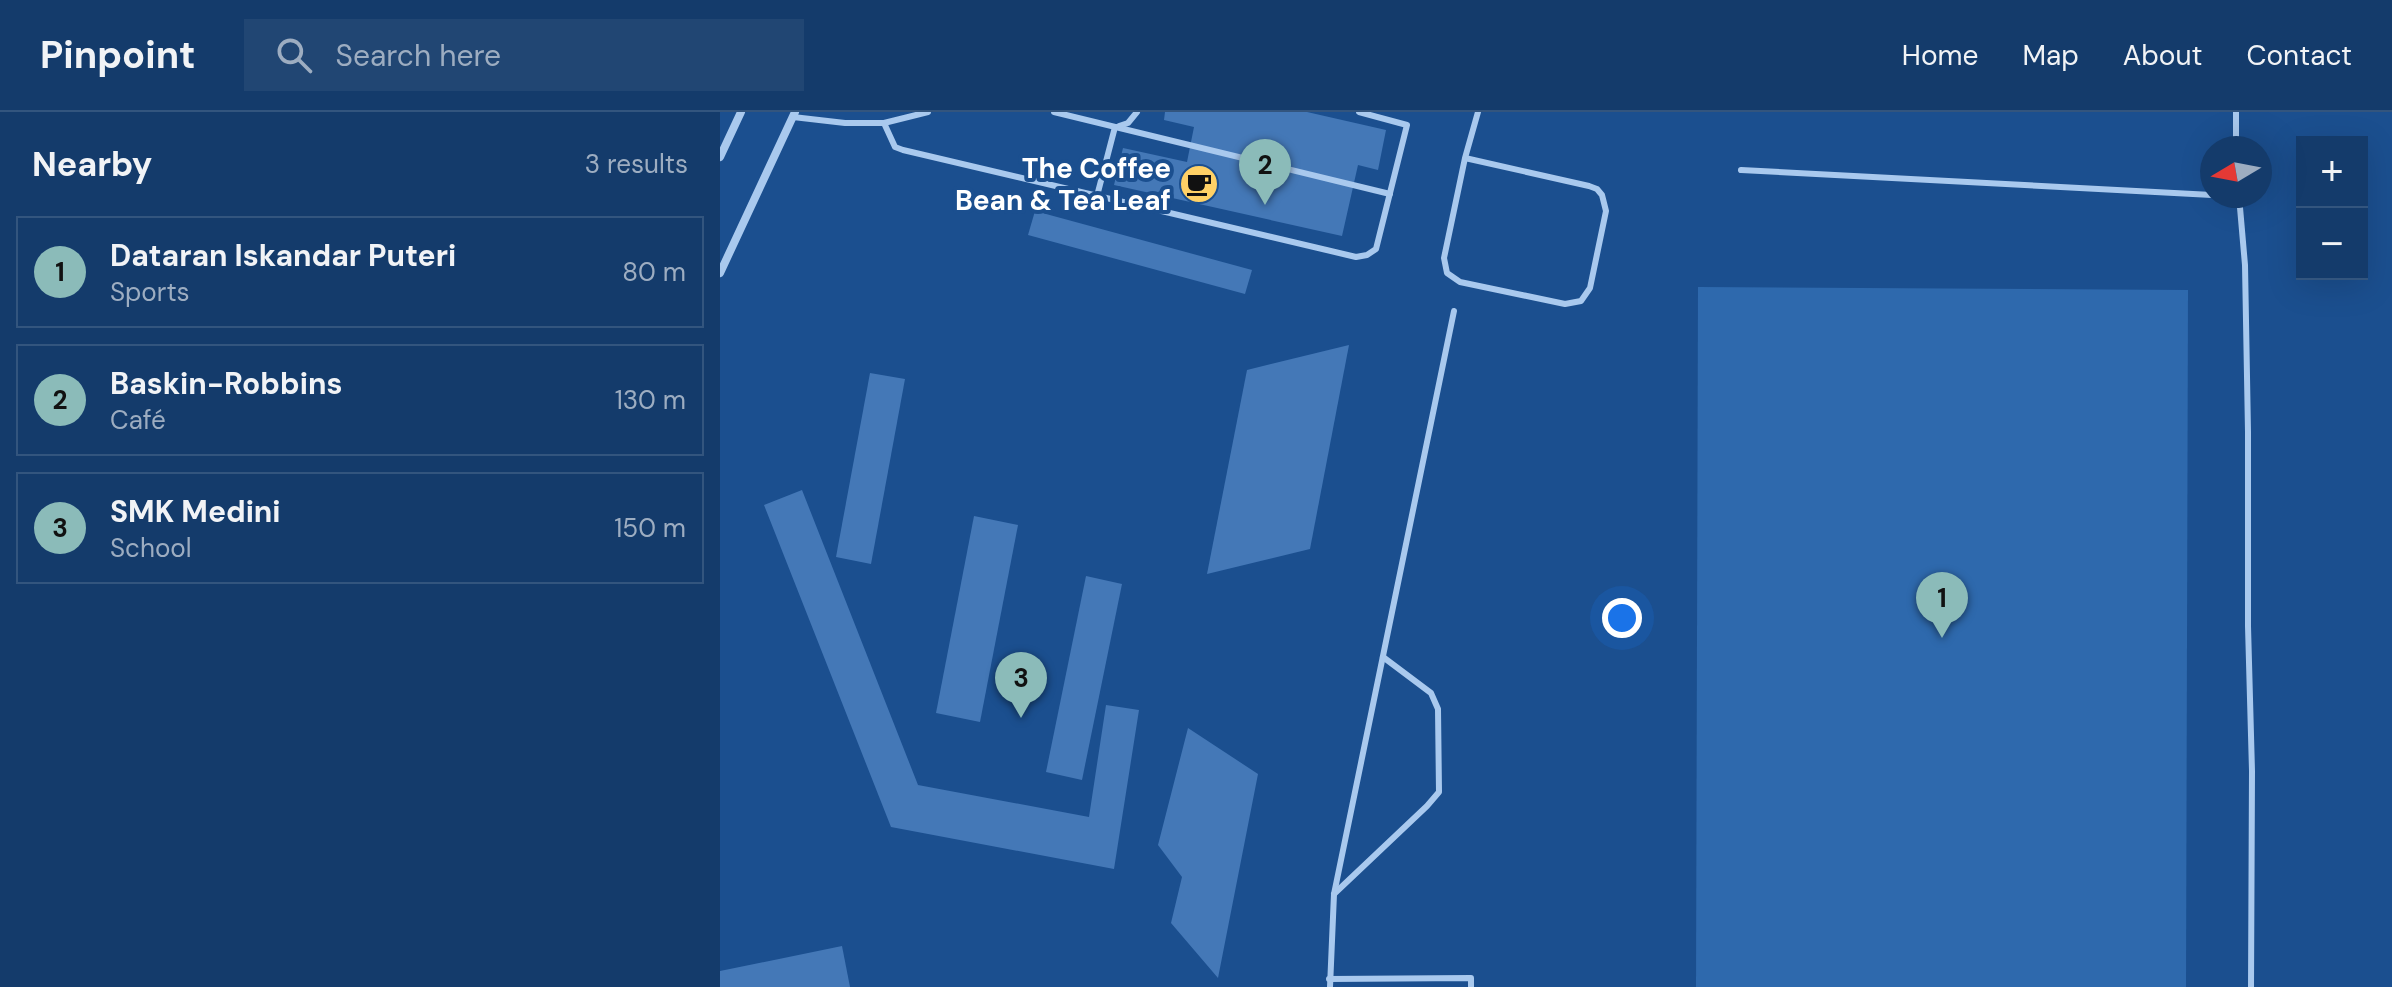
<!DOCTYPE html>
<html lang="en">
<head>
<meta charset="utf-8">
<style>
	:root { --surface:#143b6b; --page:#214673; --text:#f1f3f6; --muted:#9dadc1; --line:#33557e; --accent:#8bbbb9 }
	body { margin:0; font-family:"DM Sans",sans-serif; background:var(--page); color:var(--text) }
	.controls { position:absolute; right:24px; top:24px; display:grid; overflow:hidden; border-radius:0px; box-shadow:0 8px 32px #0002 }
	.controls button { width:72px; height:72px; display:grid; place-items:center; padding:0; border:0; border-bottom:2px solid var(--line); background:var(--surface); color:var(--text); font:40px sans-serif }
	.compass { position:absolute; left:1480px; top:24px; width:72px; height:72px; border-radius:50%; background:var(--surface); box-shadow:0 8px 32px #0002; rotate:260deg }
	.you { position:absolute; left:902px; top:506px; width:28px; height:28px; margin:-20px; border:6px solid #fff; border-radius:50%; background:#1a73e8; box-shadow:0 0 0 12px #1a73e833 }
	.badge { display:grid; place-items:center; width:52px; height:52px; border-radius:50%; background:var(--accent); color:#111; font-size:26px; font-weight:700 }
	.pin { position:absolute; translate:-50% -66px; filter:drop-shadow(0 2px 4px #0008) }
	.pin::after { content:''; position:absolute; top:42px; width:28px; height:24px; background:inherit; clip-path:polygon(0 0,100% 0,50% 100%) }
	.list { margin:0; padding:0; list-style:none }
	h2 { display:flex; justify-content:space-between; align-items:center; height:104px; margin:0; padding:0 32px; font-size:34px }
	h2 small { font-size:26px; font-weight:400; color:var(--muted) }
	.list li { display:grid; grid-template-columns:52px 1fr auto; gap:24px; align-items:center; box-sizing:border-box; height:112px; margin:0 16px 16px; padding:0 16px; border:2px solid var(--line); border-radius:0px }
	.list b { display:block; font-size:30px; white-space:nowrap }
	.list p { margin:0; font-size:26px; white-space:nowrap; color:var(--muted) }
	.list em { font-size:26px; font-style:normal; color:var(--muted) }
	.icon { flex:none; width:44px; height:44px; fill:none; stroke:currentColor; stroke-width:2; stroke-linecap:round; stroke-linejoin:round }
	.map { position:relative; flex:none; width:1672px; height:875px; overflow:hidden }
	header { display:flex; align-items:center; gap:48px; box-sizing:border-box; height:112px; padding:0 40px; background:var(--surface); border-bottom:2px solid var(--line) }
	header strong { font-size:38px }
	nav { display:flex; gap:44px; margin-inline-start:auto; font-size:28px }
	.search { width:560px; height:72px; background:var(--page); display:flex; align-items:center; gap:20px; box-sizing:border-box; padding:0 28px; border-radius:0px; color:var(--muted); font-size:30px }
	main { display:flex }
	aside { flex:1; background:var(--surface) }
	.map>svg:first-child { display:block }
	.green { fill:#2e69ad }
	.building { fill:#4478b7 }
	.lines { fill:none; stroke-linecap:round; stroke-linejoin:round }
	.lane { stroke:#a9c9ee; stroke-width:6 }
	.street { stroke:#a9c9ee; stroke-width:8 }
	.labels { text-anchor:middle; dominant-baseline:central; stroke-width:8; stroke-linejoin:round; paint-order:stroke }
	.poi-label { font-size:28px; font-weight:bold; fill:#fff; stroke:#1b4f8f; text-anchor:end }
</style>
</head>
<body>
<header>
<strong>Pinpoint</strong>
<div class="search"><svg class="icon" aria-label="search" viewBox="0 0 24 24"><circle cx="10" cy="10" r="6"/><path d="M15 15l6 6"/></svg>Search here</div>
<nav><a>Home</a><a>Map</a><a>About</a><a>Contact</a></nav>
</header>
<main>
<aside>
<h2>Nearby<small>3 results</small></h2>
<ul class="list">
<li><span class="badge">1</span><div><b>Dataran Iskandar Puteri</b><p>Sports</p></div><em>80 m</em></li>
<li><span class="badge">2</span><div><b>Baskin-Robbins</b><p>Café</p></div><em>130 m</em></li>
<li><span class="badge">3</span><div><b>SMK Medini</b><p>School</p></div><em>150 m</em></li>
</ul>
</aside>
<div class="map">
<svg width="1672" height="875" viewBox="0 0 1672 875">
	<rect width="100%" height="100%" fill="#1b4f8f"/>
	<polygon class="green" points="978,175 1468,178 1466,875 976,875"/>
	<g class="building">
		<polygon points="445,0 587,0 666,18 658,58 638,53 622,124 394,73 403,36 467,50 474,15 444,8"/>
		<polygon points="315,99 532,158 525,182 308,123"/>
		<polygon points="629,233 590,437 487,462 527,258"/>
		<polygon points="150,261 185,267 151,452 116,445"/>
		<polygon points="82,378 198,673 369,705 386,593 419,598 394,757 171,715 44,393"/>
		<polygon points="254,404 298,413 260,610 216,601"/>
		<polygon points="366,464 402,472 362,668 326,660"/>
		<polygon points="468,616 538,662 498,866 451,811 462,765 438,733"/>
		<polygon points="122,834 130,875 0,875 0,859"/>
	</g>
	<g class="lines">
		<g class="lane">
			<polyline points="334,0 670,82"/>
			<polyline points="73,5 125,11 164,11 208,0"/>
			<polyline points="164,11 175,35 183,38 636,145 647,143 656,137 687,13 639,0"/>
			<polyline points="399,14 408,11 417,0"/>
			<polyline points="1516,36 1516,0"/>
			<polyline points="745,46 869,74 877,77 882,83 886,99 870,176 861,189 845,192 740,170 727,161 724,146 745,46 758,0"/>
			<polyline points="1021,58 1492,83"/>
			<polyline points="377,84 395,15"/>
			<polyline points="1502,84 1520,85"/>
			<polyline points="1519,84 1525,153 1528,320 1528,514 1532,659 1531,875"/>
			<polyline points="614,782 707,694 719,680 718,597 711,581 663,545"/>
			<polyline points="609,867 751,866 751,875"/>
			<polyline points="610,875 614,782 734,199"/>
		</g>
		<g class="street">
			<polyline points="0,45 21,0"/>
			<polyline points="0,161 75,0"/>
		</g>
	</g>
	<defs>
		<symbol id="cafe-disc" viewBox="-11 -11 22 22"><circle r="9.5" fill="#ffd166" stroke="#1b4f8f"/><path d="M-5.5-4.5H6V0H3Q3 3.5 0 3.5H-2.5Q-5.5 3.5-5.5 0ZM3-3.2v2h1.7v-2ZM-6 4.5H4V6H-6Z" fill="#111"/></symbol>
	</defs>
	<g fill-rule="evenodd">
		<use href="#cafe-disc" x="457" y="50" width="44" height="44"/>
	</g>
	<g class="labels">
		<g class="poi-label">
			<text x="451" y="56">The Coffee<tspan x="451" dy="32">Bean &amp; Tea Leaf</tspan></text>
		</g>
	</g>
</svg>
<div class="controls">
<button>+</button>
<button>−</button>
</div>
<svg class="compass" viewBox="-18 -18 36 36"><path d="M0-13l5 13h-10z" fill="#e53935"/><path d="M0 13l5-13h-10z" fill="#9dadc1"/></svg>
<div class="you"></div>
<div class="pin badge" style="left:1222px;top:526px">1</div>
<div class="pin badge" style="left:545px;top:93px">2</div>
<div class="pin badge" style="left:301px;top:606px">3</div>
</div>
</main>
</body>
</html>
